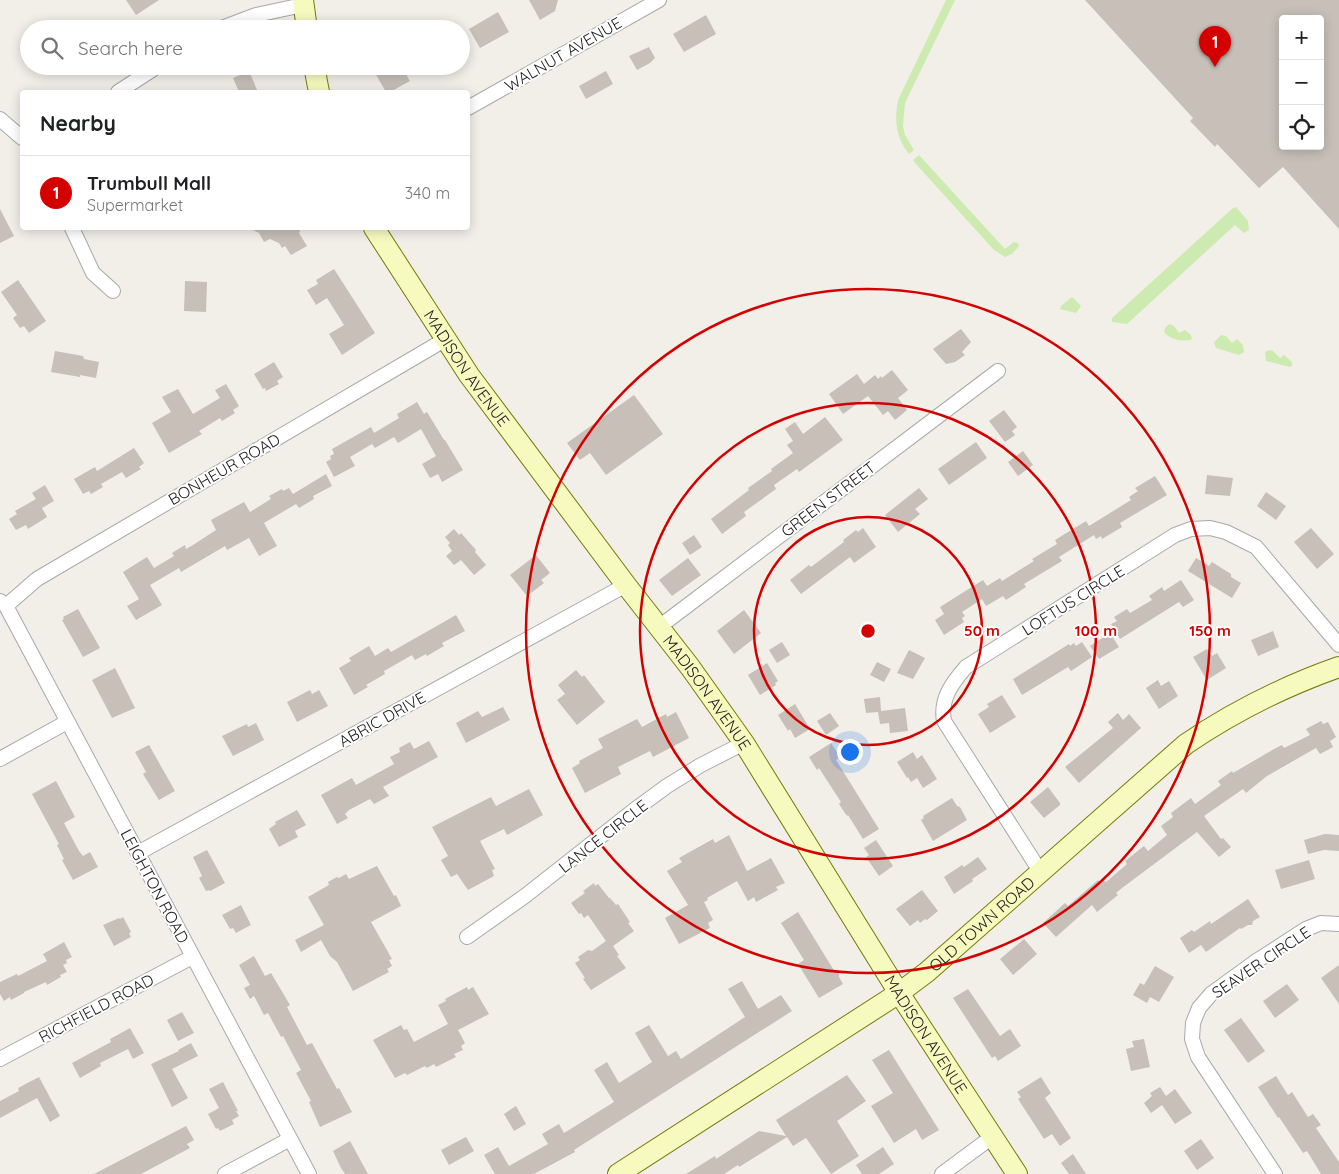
<!DOCTYPE html>
<html lang="en">
<head>
<meta charset="utf-8">
<style>
	:root { --surface:#fff; --page:#f6f6f6; --text:#202124; --muted:#757577; --line:#e0e0e0; --accent:#d40000 }
	body { margin:0; font-family:Quicksand,sans-serif; background:var(--page); color:var(--text) }
	.controls { position:absolute; right:15px; top:15px; display:grid; overflow:hidden; border-radius:5px; box-shadow:0 2px 12px #0003 }
	.controls button { width:45px; height:45px; display:grid; place-items:center; padding:0; border:0; border-bottom:1px solid var(--line); background:var(--surface); color:var(--text); font:25px sans-serif }
	.you { position:absolute; left:849px; top:751px; width:18px; height:18px; margin:-12px; border:4px solid #fff; border-radius:50%; background:#1a73e8; box-shadow:0 0 0 8px #1a73e833 }
	.badge { display:grid; place-items:center; width:32px; height:32px; border-radius:50%; background:var(--accent); color:#fff; font-size:16px; font-weight:700 }
	.pin { position:absolute; translate:-50% -41px; filter:drop-shadow(0 1px 2px #0008) }
	.pin::after { content:''; position:absolute; top:26px; width:18px; height:15px; background:inherit; clip-path:polygon(0 0,100% 0,50% 100%) }
	.list { margin:0; padding:0; list-style:none }
	h2 { display:flex; justify-content:space-between; align-items:center; height:65px; margin:0; padding:0 20px; font-size:21px }
	h2 small { font-size:16px; font-weight:400; color:var(--muted) }
	.list li { display:grid; grid-template-columns:32px 1fr auto; gap:15px; align-items:center; box-sizing:border-box; height:75px; padding:0 20px; border-top:1px solid var(--line) }
	.list b { display:block; font-size:19px; white-space:nowrap }
	.list p { margin:0; font-size:16px; white-space:nowrap; color:var(--muted) }
	.list em { font-size:16px; font-style:normal; color:var(--muted) }
	.icon { flex:none; width:28px; height:28px; fill:none; stroke:currentColor; stroke-width:2; stroke-linecap:round; stroke-linejoin:round }
	.map { position:relative; flex:none; width:1339px; height:1174px; overflow:hidden }
	.search { position:absolute; background:var(--surface); box-shadow:0 2px 12px #0003; left:20px; top:20px; width:450px; height:55px; display:flex; align-items:center; gap:12px; box-sizing:border-box; padding:0 18px; border-radius:28px; color:var(--muted); font-size:19px }
	.panel { position:absolute; background:var(--surface); box-shadow:0 2px 12px #0003; left:20px; top:90px; width:450px; height:140px; border-radius:5px }
	.map>svg:first-child { display:block }
	.grass { fill:#cdebb0 }
	.building { fill:#c7bfb8; fill-rule:evenodd }
	.lines { fill:none; stroke-linecap:round; stroke-linejoin:round }
	.street-casing { stroke:#a9a9a9; stroke-width:16 }
	.secondary-casing { stroke:#707d05; stroke-width:22 }
	.street { stroke:#fff; stroke-width:14 }
	.secondary { stroke:#f7fabf; stroke-width:20 }
	.ring { fill:none; stroke:#d40000; stroke-width:2.5 }
	.labels { text-anchor:middle; dominant-baseline:central; stroke-width:4; stroke-linejoin:round; paint-order:stroke }
	.street-label { font-size:16px; fill:#222; stroke:#fff }
	.centre { fill:#d40000; stroke:#fff; stroke-width:2.5 }
	.ring-label { font-size:15px; text-anchor:middle; font-weight:bold; fill:#d40000; stroke:#fff; stroke-width:4; stroke-linejoin:round; paint-order:stroke }
</style>
</head>
<body>
<div class="map">
<svg width="1339" height="1174" viewBox="0 0 1339 1174">
	<rect width="100%" height="100%" fill="#f2efe9"/>
	<g class="grass">
		<path d="M946 0H955L905 103 903 126 905 135 914 150 909 154C896 138 894 120 898 100Z"/>
		<polygon points="919,155 1005,249 1014,242 1018,243 1019,246 1012,254 1005,257 994,250 915,163 913,160"/>
		<polygon points="1236,207 1248,221 1249,230 1244,233 1235,225 1127,324 1112,322 1112,318 1233,208"/>
		<polygon points="1072,297 1081,306 1076,313 1060,309 1061,306"/>
		<path d="M1169 324 1174 326 1179 333 1185 330 1191 335 1192 339C1184 343 1169 339 1164 332L1165 328Z"/>
		<polygon points="1221,335 1226,336 1232,343 1237,339 1243,345 1244,352 1239,355 1216,348 1214,342"/>
		<polygon points="1272,350 1280,358 1284,355 1292,362 1292,366 1290,367 1266,361 1265,353 1266,351"/>
	</g>
	<g class="building">
		<polygon points="126,0 159,0 136,15"/>
		<polygon points="529,0 558,0 555,11 540,20"/>
		<path d="M1085 0H1339V229L1283 167 1259 188 1217 144 1215 147 1190 121 1193 118ZM1283 19H1320V146H1283Z"/>
		<polygon points="498,12 509,32 480,48 469,29"/>
		<polygon points="706,15 716,34 684,52 673,34"/>
		<polygon points="649,47 655,58 650,63 637,70 629,56"/>
		<polygon points="371,66 401,66 410,81 390,92 386,92"/>
		<polygon points="249,71 258,92 239,92 233,78"/>
		<polygon points="606,71 613,84 586,99 579,86"/>
		<polygon points="0,209 14,236 0,243"/>
		<polygon points="249,228 301,228 299,233 307,246 291,255 285,246 282,248 279,243 270,239 264,242 259,233"/>
		<polygon points="334,269 375,333 342,355 329,334 344,325 327,298 316,305 307,290 318,284 316,280"/>
		<polygon points="18,280 46,321 29,333 24,326 20,328 13,318 17,315 1,292"/>
		<polygon points="185,281 207,282 206,312 184,311"/>
		<polygon points="961,329 971,342 962,352 965,355 955,362 946,364 933,349"/>
		<polygon points="55,351 83,356 84,359 99,362 96,378 80,375 80,377 51,372"/>
		<polygon points="274,362 283,377 277,381 279,384 266,391 265,388 263,389 254,374"/>
		<polygon points="892,370 908,390 898,398 907,410 895,420 888,411 883,415 868,396 843,414 829,394 857,374 864,384 875,375 878,379 881,376 882,378"/>
		<polygon points="226,384 239,406 233,410 235,413 222,421 220,418 199,431 202,434 169,453 152,423 171,412 162,397 178,389 193,414 220,398 215,390"/>
		<polygon points="634,395 663,434 606,475 590,453 580,460 567,443"/>
		<polygon points="417,402 424,414 427,412 444,440 445,440 463,470 442,482 438,474 430,478 422,464 436,456 421,429 398,443 394,437 375,448 372,444 350,457 355,466 334,477 326,462 331,459 330,456 334,454 332,449 371,427 374,433 399,418 397,414"/>
		<polygon points="1004,410 1017,427 1012,431 1015,435 1005,442 989,421"/>
		<polygon points="825,417 843,440 799,472 797,469 774,485 776,489 744,512 746,516 722,534 711,519 749,490 748,488 772,471 771,469 793,453 787,445 793,441 785,429 795,422 803,434"/>
		<polygon points="976,442 987,458 949,485 938,469"/>
		<polygon points="134,448 144,463 139,467 141,469 126,478 122,472 101,484 103,487 91,494 89,491 83,494 74,479 95,467 97,471"/>
		<polygon points="1023,451 1033,465 1018,476 1008,462"/>
		<polygon points="326,474 332,486 313,496 314,499 299,508 296,504 264,523 277,546 259,556 249,538 227,550 225,546 181,572 179,568 150,585 162,605 136,620 127,606 139,599 123,572 147,557 154,568 174,556 172,553 185,545 186,549 193,545 216,530 211,520 244,502 250,512 271,499 269,496 282,489 283,491 289,488 293,494"/>
		<polygon points="1207,475 1233,478 1230,496 1205,494"/>
		<polygon points="1155,476 1167,495 1120,523 1122,527 1102,539 1101,536 1096,539 1094,535 1059,557 1062,561 1024,584 1026,587 1006,600 1003,596 986,606 982,599 962,612 965,616 962,618 964,622 944,635 935,620 944,614 940,607 983,580 987,586 1000,578 1002,581 1034,561 1032,559 1057,544 1055,540 1086,521 1089,526 1131,500 1129,497 1138,491 1135,488"/>
		<polygon points="45,485 54,501 42,508 47,517 28,529 26,525 16,530 9,519 17,514 15,511 36,499 32,493"/>
		<polygon points="919,488 928,499 915,509 920,514 898,532 885,515"/>
		<polygon points="1266,492 1286,506 1276,520 1257,506"/>
		<polygon points="863,528 876,547 854,563 850,557 801,594 790,580 809,565 811,567 844,542 843,540 856,530 858,532"/>
		<polygon points="1311,528 1334,554 1317,569 1294,542"/>
		<polygon points="454,529 459,535 461,533 476,550 475,552 486,565 474,575 461,560 454,565 446,556 452,551 448,545 450,543 445,537"/>
		<polygon points="694,535 702,547 690,555 682,543"/>
		<polygon points="536,555 550,573 541,580 544,583 527,596 510,575"/>
		<polygon points="688,558 701,575 672,596 659,580"/>
		<polygon points="1196,558 1209,566 1212,562 1231,574 1231,577 1241,583 1232,598 1188,571"/>
		<polygon points="1181,580 1194,600 1183,607 1179,602 1120,639 1111,624 1117,621 1114,617 1127,609 1130,613 1152,600 1149,596 1162,587 1164,591"/>
		<polygon points="78,609 100,648 83,657 62,620 64,619 63,617"/>
		<polygon points="744,610 761,633 734,654 717,631"/>
		<polygon points="456,615 465,631 442,643 444,646 427,656 426,654 415,660 412,655 384,671 385,674 366,685 368,687 354,695 339,668 351,661 349,658 369,646 375,656 388,648 391,652"/>
		<polygon points="1273,631 1279,647 1258,656 1251,640"/>
		<polygon points="1110,633 1119,647 1099,659 1090,646"/>
		<polygon points="782,642 790,655 777,663 769,650"/>
		<polygon points="1082,642 1092,657 1071,671 1068,667 1022,695 1013,679 1069,644 1070,646 1074,643 1076,646"/>
		<polygon points="1207,649 1212,656 1217,653 1226,668 1207,680 1193,657"/>
		<polygon points="909,650 925,658 913,679 897,673"/>
		<polygon points="877,662 891,669 884,682 870,675"/>
		<polygon points="767,663 778,681 775,683 776,685 760,695 748,675"/>
		<polygon points="115,668 135,708 112,718 92,680"/>
		<polygon points="576,670 582,677 584,675 605,702 577,725 557,700 565,694 558,685"/>
		<polygon points="1158,680 1161,686 1169,681 1178,696 1159,709 1146,688"/>
		<polygon points="310,690 312,694 319,690 328,706 297,722 287,702"/>
		<polygon points="1002,695 1016,717 990,733 978,714 989,707 987,704"/>
		<polygon points="880,697 881,711 905,708 908,731 890,733 889,723 880,724 878,712 866,713 864,699"/>
		<polygon points="795,704 810,729 795,738 790,729 788,731 778,715"/>
		<polygon points="503,707 510,720 466,743 456,723 478,711 482,717"/>
		<polygon points="676,712 689,738 653,757 650,751 618,767 621,774 585,793 572,768 580,763 579,761 603,748 598,739 637,719 642,727 666,714 667,717"/>
		<polygon points="830,713 839,726 826,735 817,721"/>
		<polygon points="1118,713 1123,720 1129,714 1141,728 1079,783 1065,767 1113,728 1108,722"/>
		<polygon points="1321,721 1323,724 1328,722 1336,737 1330,741 1333,747 1320,754 1316,748 1267,776 1246,793 1243,789 1204,816 1221,839 1223,838 1231,847 1219,857 1197,832 1122,888 1116,893 1118,895 1097,912 1092,905 1056,937 1043,923 1065,903 1068,906 1098,880 1100,883 1103,879 1106,882 1127,864 1125,861 1144,846 1148,851 1167,835 1161,826 1173,817 1171,813 1191,798 1195,804 1221,785 1218,781 1232,771 1233,773 1274,749 1282,745 1284,748 1310,735 1306,729"/>
		<polygon points="256,723 264,740 233,756 222,736 247,724 248,727"/>
		<polygon points="429,741 438,757 383,787 389,796 374,804 370,799 349,810 345,814 348,818 337,824 321,795 352,778 356,785 394,764 390,757 400,752 399,748 410,742 414,749"/>
		<polygon points="831,743 840,757 836,760 879,829 863,839 848,815 847,816 839,804 841,802 819,768 817,770 809,757"/>
		<polygon points="149,745 175,791 159,800 143,774 146,772 135,752"/>
		<polygon points="913,752 917,759 922,755 937,779 923,788 917,778 911,782 908,777 907,778 897,762"/>
		<polygon points="56,781 75,817 64,823 79,851 83,856 90,852 98,867 73,880 62,860 64,859 57,845 59,844 32,794"/>
		<polygon points="1048,787 1060,803 1060,805 1044,818 1030,802"/>
		<polygon points="529,789 543,815 507,835 504,829 480,841 495,869 492,870 494,876 468,890 457,874 451,877 441,860 448,856 432,827 491,797 496,806"/>
		<polygon points="952,798 957,806 960,807 967,820 933,841 921,820 924,818 923,816"/>
		<polygon points="297,810 306,825 295,831 298,837 279,847 269,829 276,824 275,822"/>
		<polygon points="1325,834 1339,835 1339,851 1324,850 1308,854 1304,840"/>
		<polygon points="729,835 747,871 771,858 785,883 776,887 778,890 756,902 754,897 748,901 737,881 707,898 708,900 704,902 713,920 708,923 710,928 679,944 665,918 688,905 667,871 682,862 679,858 713,839 715,843"/>
		<polygon points="876,840 893,866 879,876 866,857 869,855 864,848"/>
		<polygon points="207,850 225,883 210,891 209,890 206,891 199,878 202,876 193,857"/>
		<polygon points="978,857 987,869 972,879 973,881 954,894 944,877 962,865 964,867"/>
		<polygon points="1309,860 1315,879 1281,889 1275,870"/>
		<polygon points="377,866 394,896 396,895 401,906 371,922 392,959 389,960 392,966 387,969 389,972 353,991 337,962 330,956 321,940 301,952 295,940 324,925 308,897 329,885 328,882 337,877 339,878 346,874 349,879"/>
		<polygon points="594,883 595,886 598,884 609,898 610,898 616,905 618,904 630,922 628,923 634,931 613,946 619,955 617,956 626,968 591,990 583,979 585,978 575,963 580,960 578,957 588,950 592,951 606,941 588,915 584,918 581,913 579,914 571,903 585,893 583,891"/>
		<polygon points="922,890 938,911 927,920 925,919 920,923 918,920 910,926 896,909"/>
		<polygon points="1248,899 1260,917 1253,921 1252,925 1248,925 1241,929 1240,928 1206,952 1201,945 1189,953 1180,938 1192,930 1194,932 1210,921 1211,924"/>
		<polygon points="241,905 251,925 236,933 233,928 230,929 222,915"/>
		<polygon points="798,912 835,972 839,972 839,977 843,984 819,998 798,964 804,960 781,923"/>
		<polygon points="123,917 131,932 129,933 131,937 114,946 103,925 119,918 120,919"/>
		<polygon points="1024,939 1037,954 1013,975 1000,959"/>
		<polygon points="64,942 72,957 66,960 67,963 63,965 67,972 60,975 61,977 47,985 46,982 24,992 24,993 11,1000 10,997 4,1001 0,994 0,982 17,974 18,976 47,961 43,954"/>
		<polygon points="254,956 265,976 271,973 290,1005 287,1007 307,1045 312,1043 337,1089 339,1088 352,1112 320,1127 309,1102 311,1101 296,1073 301,1070 283,1036 281,1037 268,1013 264,1015 254,996 250,999 244,988 250,985 239,965"/>
		<polygon points="1339,965 1339,1004 1321,978"/>
		<polygon points="1155,966 1174,977 1159,1002 1150,997 1147,1003 1133,995 1140,983 1144,985"/>
		<polygon points="742,981 758,1009 781,995 792,1011 574,1150 575,1152 534,1174 495,1174 484,1155 498,1147 509,1166 548,1144 542,1134 559,1124 564,1133 614,1102 594,1070 607,1062 619,1083 652,1062 635,1033 649,1025 668,1056 676,1051 681,1059 745,1017 728,989"/>
		<polygon points="1287,984 1299,1000 1275,1018 1263,1001"/>
		<polygon points="467,987 468,990 473,987 489,1014 458,1030 465,1043 461,1046 463,1050 454,1054 456,1057 436,1067 434,1064 427,1068 425,1066 407,1075 405,1073 395,1078 373,1040 401,1025 404,1030 407,1029 414,1042 448,1024 438,1005 446,1001 445,999"/>
		<polygon points="968,989 1000,1036 1010,1029 1021,1046 998,1061 995,1056 992,1058 953,998"/>
		<polygon points="182,1012 194,1033 178,1041 167,1020"/>
		<polygon points="1241,1018 1265,1051 1248,1063 1224,1030"/>
		<polygon points="130,1028 144,1053 133,1059 128,1049 100,1063 101,1066 80,1078 72,1063 111,1042 110,1039"/>
		<polygon points="1144,1039 1150,1067 1131,1071 1126,1049 1134,1047 1132,1041"/>
		<polygon points="191,1043 198,1056 172,1069 188,1098 172,1107 151,1064 179,1051 178,1050"/>
		<polygon points="889,1050 939,1130 922,1140 916,1129 894,1143 871,1106 893,1093 872,1060"/>
		<polygon points="847,1075 866,1101 837,1121 859,1156 831,1174 806,1138 793,1146 787,1137 739,1167 738,1165 724,1174 686,1174 715,1156 716,1159 759,1131 786,1136 776,1120"/>
		<polygon points="1276,1076 1288,1095 1292,1092 1308,1117 1313,1114 1321,1125 1316,1128 1339,1162 1339,1174 1321,1174 1307,1151 1303,1153 1279,1117 1278,1118 1258,1087"/>
		<polygon points="39,1077 60,1116 50,1122 37,1098 0,1118 0,1101 19,1091 18,1088"/>
		<polygon points="1041,1077 1051,1093 1045,1098 1071,1138 1060,1146 1052,1134 1044,1139 1018,1099 1021,1097 1017,1092"/>
		<polygon points="223,1082 238,1111 236,1111 239,1116 232,1120 234,1124 220,1131 218,1128 216,1129 208,1114 219,1108 209,1089"/>
		<polygon points="1160,1087 1166,1096 1175,1089 1192,1113 1175,1124 1162,1105 1151,1113 1144,1103 1152,1096 1150,1093"/>
		<polygon points="516,1106 526,1124 514,1131 504,1114"/>
		<polygon points="186,1126 194,1140 187,1144 190,1148 141,1174 94,1174"/>
		<polygon points="466,1137 474,1151 449,1165 441,1150"/>
		<polygon points="1201,1139 1214,1158 1197,1170 1184,1151"/>
		<polygon points="350,1141 368,1174 345,1174 341,1168 333,1151"/>
		<polygon points="883,1147 894,1164 879,1174 862,1174 856,1165"/>
		<polygon points="1073,1154 1086,1174 1069,1174 1061,1163"/>
	</g>
	<g class="lines">
		<defs>
			<g id="street">
				<polyline points="219,29 256,15 303,5"/>
				<polyline points="118,92 158,66"/>
				<polyline points="468,108 659,0"/>
				<polyline points="0,119 22,138"/>
				<polyline points="72,228 93,273 113,291"/>
				<polyline points="0,601 6,606 309,1174"/>
				<polyline points="6,606 37,579 446,339"/>
				<polyline points="659,627 998,371"/>
				<polyline points="0,759 67,722"/>
				<polyline points="138,853 626,585"/>
				<path d="M1040 871 944 721C940 699 952 683 966 667L1175 535 1191 529 1210 528 1226 532 1256 547 1339 645"/>
				<polyline points="467,937 525,896 633,811 667,786 701,765 744,743"/>
				<polyline points="0,1059 192,957"/>
				<polyline points="225,1174 290,1139"/>
				<polyline points="942,1174 992,1137"/>
				<polyline points="1275,1174 1198,1057 1192,1039 1193,1023 1199,1008 1211,994 1255,962 1306,929 1321,923 1339,924"/>
			</g>
			<g id="secondary">
				<polyline points="303,0 307,29"/>
				<polyline points="314,66 319,92"/>
				<path id="s1" d="M374 228 469 375 626 585 690 667 744 743 899 993 1017 1174"/>
				<path id="s2" d="M618 1174 899 993 927 972 1186 744C1233 712 1285 686 1339 667"/>
			</g>
		</defs>
		<use href="#street" class="street-casing"/>
		<use href="#secondary" class="secondary-casing"/>
		<use href="#street" class="street"/>
		<use href="#secondary" class="secondary"/>
	</g>
	<g class="ring">
		<circle cx="868" cy="631" r="114"/>
		<circle cx="868" cy="631" r="228"/>
		<circle cx="868" cy="631" r="342"/>
	</g>
	<g class="labels">
		<g class="street-label">
			<text transform="translate(563 54) rotate(-30)">WALNUT AVENUE</text>
			<text stroke="none"><textPath href="#s1" startOffset="168">MADISON AVENUE</textPath></text>
			<text transform="translate(224 469) rotate(-30)">BONHEUR ROAD</text>
			<text transform="translate(828 499) rotate(-37)">GREEN STREET</text>
			<text transform="translate(1073 600) rotate(-32)">LOFTUS CIRCLE</text>
			<text stroke="none"><textPath href="#s1" startOffset="572">MADISON AVENUE</textPath></text>
			<text transform="translate(382 719) rotate(-29)">ABRIC DRIVE</text>
			<text transform="translate(603 836) rotate(-38)">LANCE CIRCLE</text>
			<text transform="translate(155 886) rotate(62)">LEIGHTON ROAD</text>
			<text stroke="none"><textPath href="#s2" startOffset="442">OLD TOWN ROAD</textPath></text>
			<text transform="translate(1261 962) rotate(-34)">SEAVER CIRCLE</text>
			<text transform="translate(96 1008) rotate(-28)">RICHFIELD ROAD</text>
			<text stroke="none"><textPath href="#s1" startOffset="978">MADISON AVENUE</textPath></text>
		</g>
	</g>
	<circle cx="868" cy="631" r="8" class="centre"/>
	<g class="ring-label">
		<text x="982" y="636">50 m</text>
		<text x="1096" y="636">100 m</text>
		<text x="1210" y="636">150 m</text>
	</g>
</svg>
<div class="controls">
<button>+</button>
<button>−</button>
<button><svg class="icon" aria-label="locate" viewBox="0 0 24 24"><circle cx="12" cy="12" r="6"/><path d="M12 2v4M12 18v4M2 12h4M18 12h4"/></svg></button>
</div>
<div class="you"></div>
<div class="pin badge" style="left:1215px;top:67px">1</div>
<div class="search"><svg class="icon" aria-label="search" viewBox="0 0 24 24"><circle cx="10" cy="10" r="6"/><path d="M15 15l6 6"/></svg>Search here</div>
<section class="panel">
<h2>Nearby<small></small></h2>
<ul class="list">
<li><span class="badge">1</span><div><b>Trumbull Mall</b><p>Supermarket</p></div><em>340 m</em></li>
</ul>
</section>
</div>
</body>
</html>
